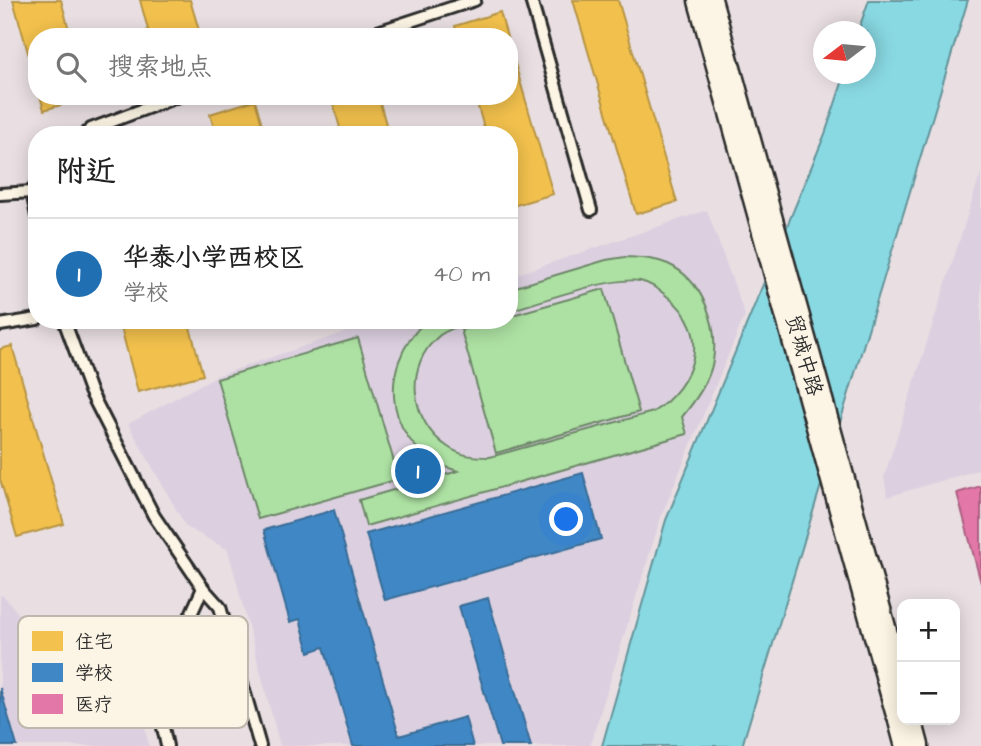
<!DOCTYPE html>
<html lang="zh">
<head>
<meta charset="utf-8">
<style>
	:root { --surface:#fff; --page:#f6f6f6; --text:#222; --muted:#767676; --line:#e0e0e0; --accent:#1f6fb2 }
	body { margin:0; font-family:"Architects Daughter","LXGW WenKai TC",sans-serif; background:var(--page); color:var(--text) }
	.controls { position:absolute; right:21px; bottom:21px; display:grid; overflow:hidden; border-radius:14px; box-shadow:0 4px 18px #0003 }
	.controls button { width:63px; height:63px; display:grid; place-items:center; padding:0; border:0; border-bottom:2px solid var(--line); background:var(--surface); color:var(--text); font:35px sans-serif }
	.compass { position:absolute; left:813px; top:21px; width:63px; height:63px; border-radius:50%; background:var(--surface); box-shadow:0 4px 18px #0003; rotate:254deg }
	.you { position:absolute; left:567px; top:520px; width:24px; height:24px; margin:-18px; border:5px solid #fff; border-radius:50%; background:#1a73e8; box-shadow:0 0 0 10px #1a73e833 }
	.badge { display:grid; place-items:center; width:46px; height:46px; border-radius:50%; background:var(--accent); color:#fff; font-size:23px; font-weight:700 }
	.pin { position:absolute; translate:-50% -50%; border:4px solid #fff; box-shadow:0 2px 7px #0006 }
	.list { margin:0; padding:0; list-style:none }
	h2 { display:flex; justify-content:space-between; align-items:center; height:91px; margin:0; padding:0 28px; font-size:30px }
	h2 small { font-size:23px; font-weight:400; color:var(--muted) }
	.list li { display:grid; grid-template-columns:46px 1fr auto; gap:21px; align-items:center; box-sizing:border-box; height:112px; padding:0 28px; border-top:2px solid var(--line) }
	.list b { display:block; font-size:26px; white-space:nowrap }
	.list p { margin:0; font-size:23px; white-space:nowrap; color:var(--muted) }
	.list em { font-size:23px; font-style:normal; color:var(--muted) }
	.icon { flex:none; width:38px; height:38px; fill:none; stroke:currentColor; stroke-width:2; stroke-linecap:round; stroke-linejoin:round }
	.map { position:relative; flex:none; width:981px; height:746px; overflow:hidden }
	.search { position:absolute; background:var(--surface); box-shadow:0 4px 18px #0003; left:28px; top:28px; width:490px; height:77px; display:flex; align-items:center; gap:18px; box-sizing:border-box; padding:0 24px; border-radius:28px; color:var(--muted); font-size:26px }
	.panel { position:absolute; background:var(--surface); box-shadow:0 4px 18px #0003; left:28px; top:126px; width:490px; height:203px; border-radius:28px }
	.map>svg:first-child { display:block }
	.built { fill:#dcd0e0 }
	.green { fill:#ade1a3; stroke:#6c8667; stroke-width:2 }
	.water { fill:#89d9e3; stroke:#639399; stroke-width:2 }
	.homes { fill:#f2c14e; stroke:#b69444; stroke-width:2 }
	.schools { fill:#3f88c5; stroke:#396c97; stroke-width:2 }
	.health { fill:#e377a8; stroke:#ac6082; stroke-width:2 }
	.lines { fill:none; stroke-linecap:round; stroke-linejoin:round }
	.lane-casing { stroke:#2b2b2b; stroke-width:16 }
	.secondary-casing { stroke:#2b2b2b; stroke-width:37 }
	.lane { stroke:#fcf5e5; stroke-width:10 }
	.secondary { stroke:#fcf5e5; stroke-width:32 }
	.labels { text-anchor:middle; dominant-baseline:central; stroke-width:7; stroke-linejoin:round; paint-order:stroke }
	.street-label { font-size:21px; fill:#2b2b2b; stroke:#fcf5e5 }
	.key { fill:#fcf5e5; stroke:#bdb8ad; stroke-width:2 }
	.key-label { font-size:19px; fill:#2b2b2b }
</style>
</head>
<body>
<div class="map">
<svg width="981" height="746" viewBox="0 0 981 746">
	<rect width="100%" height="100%" fill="#e9dfe2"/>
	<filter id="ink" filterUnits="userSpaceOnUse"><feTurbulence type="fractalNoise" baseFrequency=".0143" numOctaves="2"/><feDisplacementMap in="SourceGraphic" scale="14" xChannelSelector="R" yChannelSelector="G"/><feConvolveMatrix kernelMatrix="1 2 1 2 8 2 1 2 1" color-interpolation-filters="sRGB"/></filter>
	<g filter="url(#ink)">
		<g class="built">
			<polygon points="981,172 981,469 887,497 884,477"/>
			<polygon points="707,210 745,315 661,517 590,746 280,746 228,550 186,527 128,424 216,376 381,320 509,320 509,277"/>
			<polygon points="0,595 4,596 56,659 151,670 143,719 149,746 0,746"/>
		</g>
		<g class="green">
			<path d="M625 257C640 258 654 258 668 264 703 280 719 325 713 361 709 382 695 401 682 417L687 434 366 526 359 500 458 471C386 452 373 368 427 320H476C464 324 450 328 440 335 403 365 410 422 448 447 461 456 475 457 490 457L653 412C695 385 713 332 668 297 661 291 649 283 640 281 611 276 540 302 509 311V289L606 260Z"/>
			<polygon points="604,289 639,412 496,453 461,330 496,320 509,320 509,316"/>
			<polygon points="358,338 399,479 258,519 217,379"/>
		</g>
		<polygon class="water" points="869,0 968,0 742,746 602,746 666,520 825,134 845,74 866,74 866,32 858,31"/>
		<g class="homes">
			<polygon points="13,0 61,0 71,37 37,37 37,84"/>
			<polygon points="140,0 190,0 201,37 150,37"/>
			<polygon points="573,0 618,0 677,202 636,214"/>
			<polygon points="500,12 507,37 458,37 455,26"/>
			<polygon points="509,43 553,194 509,207 509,135 486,135 475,96 509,96"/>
			<polygon points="40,96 88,96 88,97 44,110"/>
			<polygon points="331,96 378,96 389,135 342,135"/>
			<polygon points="255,100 265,135 216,135 210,114"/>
			<polygon points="119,320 188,320 203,375 138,392"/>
			<polygon points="12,346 64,524 17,537 0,479 0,349"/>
		</g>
		<g class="schools">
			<polygon points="583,473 601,539 385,600 366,534"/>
			<polygon points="334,510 399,736 465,717 473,746 353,746 324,647 309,652 300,619 290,622 264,530"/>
			<polygon points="488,598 531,746 500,746 459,606"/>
			<polygon points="0,688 17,746 0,746"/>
		</g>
		<polygon class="health" points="981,486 981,583 957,493"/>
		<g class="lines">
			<defs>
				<g id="lane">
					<polyline points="531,0 591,210"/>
					<polyline points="362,37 475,0"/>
					<polyline points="84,135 91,129 179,96"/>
					<polyline points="37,183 32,192 37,216"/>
					<polyline points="0,194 32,192"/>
					<polyline points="64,320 90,391 154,516 203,588"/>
					<polyline points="0,325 37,319"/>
					<polyline points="167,746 161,718 177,645 203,588 220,607 260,746"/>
				</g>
				<g id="secondary">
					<polyline points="705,0 902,711"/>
					<polyline points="905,720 912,746"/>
				</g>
			</defs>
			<use href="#lane" class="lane-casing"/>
			<use href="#secondary" class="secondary-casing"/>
			<use href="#lane" class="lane"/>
			<use href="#secondary" class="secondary"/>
		</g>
	</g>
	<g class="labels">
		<g class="street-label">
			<text transform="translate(804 355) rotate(74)">贸城中路</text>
		</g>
	</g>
	<rect x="18" y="616" width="230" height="112" rx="10" class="key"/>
	<rect x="32" y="631" width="31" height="20" fill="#f2c14e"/>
	<rect x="32" y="663" width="31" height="19" fill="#3f88c5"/>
	<rect x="32" y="694" width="31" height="20" fill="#e377a8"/>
	<g class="key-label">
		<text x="75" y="648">住宅</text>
		<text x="75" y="679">学校</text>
		<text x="75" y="711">医疗</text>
	</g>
</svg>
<div class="controls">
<button>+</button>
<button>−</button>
</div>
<svg class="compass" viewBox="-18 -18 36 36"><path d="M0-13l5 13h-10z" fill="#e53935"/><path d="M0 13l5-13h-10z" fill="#767676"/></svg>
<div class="you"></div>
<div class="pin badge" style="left:418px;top:471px">1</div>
<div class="search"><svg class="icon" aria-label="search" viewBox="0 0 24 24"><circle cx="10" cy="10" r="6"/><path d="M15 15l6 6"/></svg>搜索地点</div>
<section class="panel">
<h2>附近<small></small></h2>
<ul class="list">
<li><span class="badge">1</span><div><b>华泰小学西校区</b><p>学校</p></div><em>40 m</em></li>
</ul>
</section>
</div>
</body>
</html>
